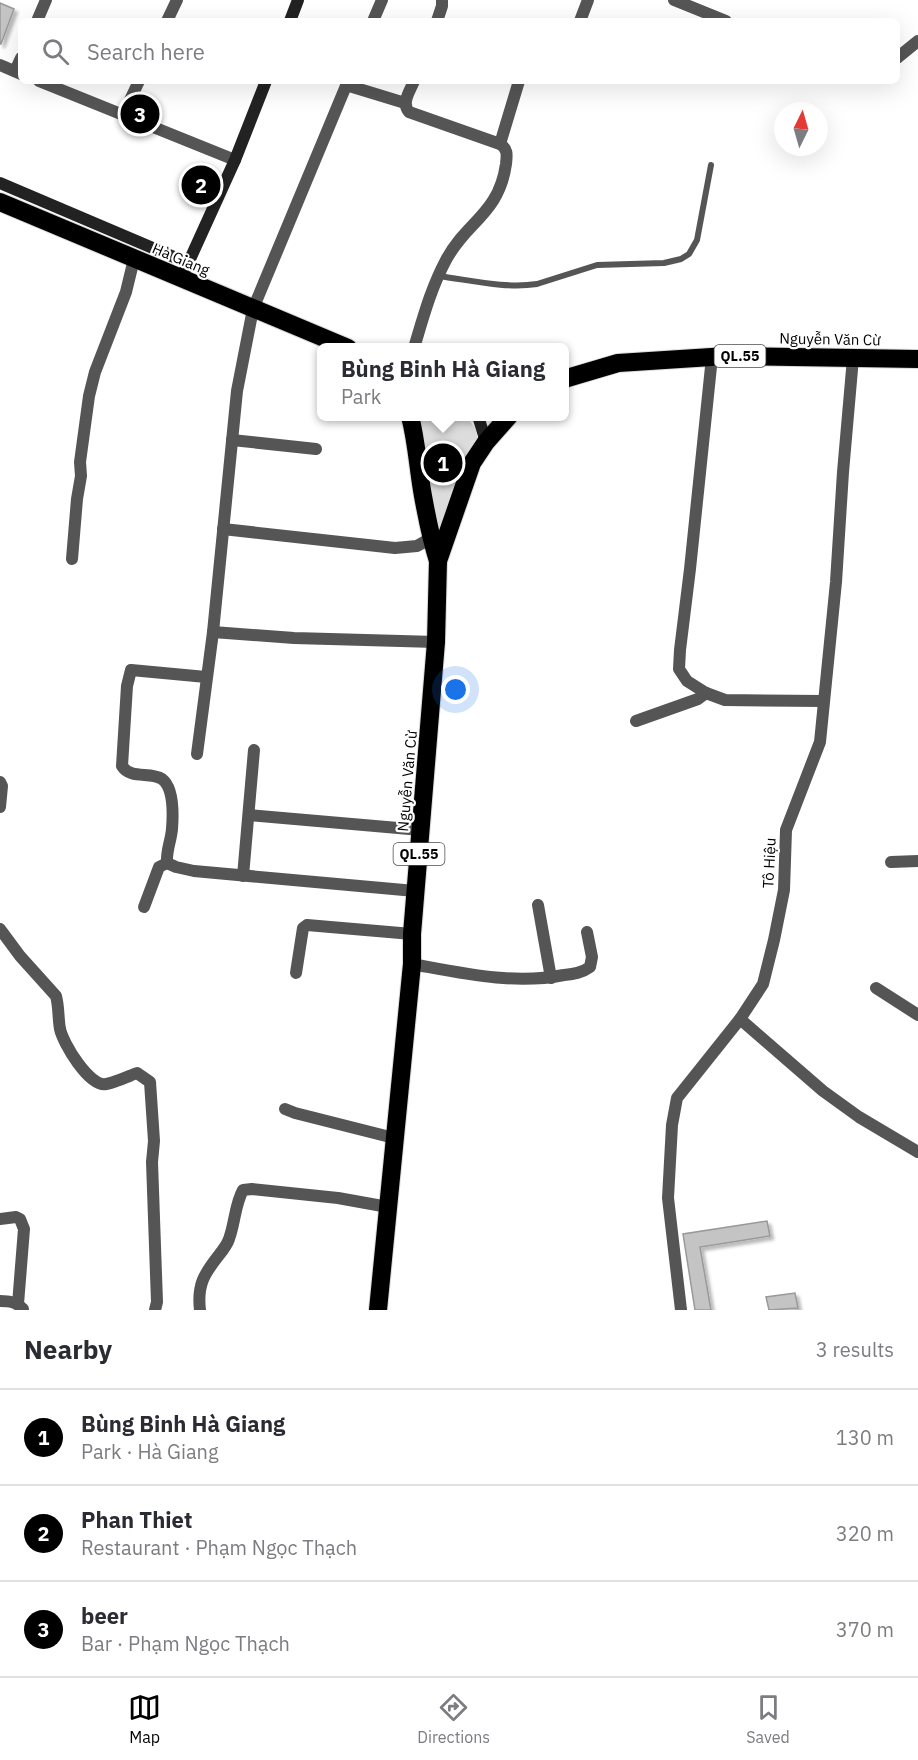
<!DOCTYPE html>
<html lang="en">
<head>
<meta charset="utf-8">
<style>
	:root { --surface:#fff; --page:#f7f7f7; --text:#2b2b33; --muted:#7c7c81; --line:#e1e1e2; --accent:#000 }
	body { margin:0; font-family:"IBM Plex Sans",sans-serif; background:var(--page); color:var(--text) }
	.compass { position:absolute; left:774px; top:102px; width:54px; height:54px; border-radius:50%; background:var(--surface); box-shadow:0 6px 24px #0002; rotate:5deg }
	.you { position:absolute; left:456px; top:690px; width:21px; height:21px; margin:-15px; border:4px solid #fff; border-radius:50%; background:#1a73e8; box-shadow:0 0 0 9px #1a73e833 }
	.badge { display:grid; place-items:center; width:39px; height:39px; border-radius:50%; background:var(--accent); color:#fff; font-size:20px; font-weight:700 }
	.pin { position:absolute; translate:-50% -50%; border:3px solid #fff; box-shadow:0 2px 6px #0006 }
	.popup { position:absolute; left:317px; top:343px; width:252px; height:78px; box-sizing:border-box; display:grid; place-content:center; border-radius:9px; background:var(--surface); filter:drop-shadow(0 2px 4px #0005); font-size:20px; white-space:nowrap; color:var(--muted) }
	.popup b { font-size:22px; color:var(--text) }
	.popup::after { content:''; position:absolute; left:50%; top:100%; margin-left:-12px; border:12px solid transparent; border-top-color:var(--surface) }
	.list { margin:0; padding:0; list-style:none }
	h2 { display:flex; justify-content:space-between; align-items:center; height:78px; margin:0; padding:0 24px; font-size:26px }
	h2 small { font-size:20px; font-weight:400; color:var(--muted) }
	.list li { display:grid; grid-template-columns:39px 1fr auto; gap:18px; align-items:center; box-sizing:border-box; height:96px; padding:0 24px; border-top:2px solid var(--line) }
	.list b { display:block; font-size:22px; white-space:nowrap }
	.list p { margin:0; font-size:20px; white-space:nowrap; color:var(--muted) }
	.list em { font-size:20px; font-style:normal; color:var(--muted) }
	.icon { flex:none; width:33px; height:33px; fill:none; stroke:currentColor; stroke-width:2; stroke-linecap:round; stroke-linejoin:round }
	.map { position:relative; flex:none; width:918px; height:1310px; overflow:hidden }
	.search { position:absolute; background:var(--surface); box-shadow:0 6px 24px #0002; left:18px; right:18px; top:18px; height:66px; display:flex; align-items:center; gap:15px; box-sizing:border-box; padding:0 21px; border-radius:9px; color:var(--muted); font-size:22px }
	.sheet { height:366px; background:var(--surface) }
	nav { display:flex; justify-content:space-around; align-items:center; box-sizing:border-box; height:84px; border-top:2px solid var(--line); background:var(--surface); font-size:16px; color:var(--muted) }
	nav a { display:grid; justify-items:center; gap:3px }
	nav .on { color:var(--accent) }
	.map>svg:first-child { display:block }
	.green { fill:#dcdcdc }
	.building { fill:#c4c4c4; stroke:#999; stroke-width:1.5; filter:url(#shadow) }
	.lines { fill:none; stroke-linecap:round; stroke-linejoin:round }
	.highway-casing { stroke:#dbdbdb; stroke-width:20 }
	.lane { stroke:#555; stroke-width:6 }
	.street { stroke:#555; stroke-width:12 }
	.secondary { stroke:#222; stroke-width:12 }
	.highway { stroke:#000; stroke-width:18 }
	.labels { text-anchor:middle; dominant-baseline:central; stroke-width:4.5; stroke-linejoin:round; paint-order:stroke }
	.shield { fill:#fff; stroke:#4c4c4c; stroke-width:1.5 }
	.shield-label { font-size:14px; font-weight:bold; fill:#000 }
	.street-label { font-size:15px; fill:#000; stroke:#fff }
</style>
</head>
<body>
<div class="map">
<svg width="918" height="1310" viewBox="0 0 918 1310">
	<defs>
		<filter id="shadow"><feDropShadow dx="3.5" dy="3.5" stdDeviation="1.5" flood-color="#0004"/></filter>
	</defs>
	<rect width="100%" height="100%" fill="#fff"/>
	<path class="green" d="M414 417H466C472 423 478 430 477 439L460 472 440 527 436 531Z"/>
	<g class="building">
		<polygon points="0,3 14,9 1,44 0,44"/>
		<polygon points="767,1221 770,1236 700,1247 711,1310 695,1310 683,1234"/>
		<polygon points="795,1293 798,1308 769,1310 766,1297"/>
	</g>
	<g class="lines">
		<defs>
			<g id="highway">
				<polyline points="0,202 348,348"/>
				<polyline points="564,379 618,363 727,356 918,359"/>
				<path d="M410 416C417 443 418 469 423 496 427 518 431 539 438 561"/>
				<polyline points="378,1310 412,964 412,934 436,642 438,561 472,463 486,442 509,416"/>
			</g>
		</defs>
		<use href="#highway" class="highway-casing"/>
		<path class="lane" d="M438 276C470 280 505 289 537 284L597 265 664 263 681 259 689 254 697 240 711 165"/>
		<g class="street">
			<polyline points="674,0 726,21"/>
			<polyline points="37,21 46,0"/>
			<polyline points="167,21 177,0"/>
			<polyline points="373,21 382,0"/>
			<polyline points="437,21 442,6 442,0"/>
			<polyline points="580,21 588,0"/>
			<polyline points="897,58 918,41"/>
			<polyline points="0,65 21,74"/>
			<polyline points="15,71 21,58"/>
			<polyline points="39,81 235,160"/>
			<polyline points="346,85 405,103"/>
			<polyline points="123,115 139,81"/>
			<polyline points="500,144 519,81"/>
			<path d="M414 348C423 318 431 288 446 260 466 222 499 214 506 164 507 155 508 149 500 144L409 112C401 103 410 91 414 81"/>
			<polyline points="712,357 690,569 680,650 679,669 687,681 706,693 725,700 823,701"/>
			<polyline points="232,440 316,449"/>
			<polyline points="223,529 395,548 417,546 431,538"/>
			<polyline points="72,559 77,499 81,476 80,462 89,396 95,372 126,292 134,259"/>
			<polyline points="213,632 294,638 436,642"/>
			<polyline points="636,721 698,699 706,693"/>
			<polyline points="197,754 213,632 237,391 253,309 348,81"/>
			<polyline points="0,782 2,786 0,807"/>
			<polyline points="249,815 421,830"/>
			<polyline points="891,862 918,861"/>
			<path d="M167 863C166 851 171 841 172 829 173 816 174 788 162 779 150 771 131 780 122 766L127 686 131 670 206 677"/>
			<polyline points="167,863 176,867 194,871 415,891"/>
			<polyline points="243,876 254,750"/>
			<polyline points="538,905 551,978"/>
			<polyline points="144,907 159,867 167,863"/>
			<path d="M0 929 20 956 56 996C59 1007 58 1018 60 1029 63 1043 89 1087 106 1084 113 1083 129 1076 137 1073L150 1082 154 1141 152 1162 157 1302 155 1310"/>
			<path d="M412 964C462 973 513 985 564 975 573 974 582 973 590 967L592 957 587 932"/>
			<polyline points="296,973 303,928 307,925 412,934"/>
			<polyline points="876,988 918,1015"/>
			<polyline points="740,1019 823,1091 859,1117 918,1152"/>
			<polyline points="285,1109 295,1113 394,1138"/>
			<polyline points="0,1219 16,1217 20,1219 24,1229 18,1304"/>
			<path d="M0 1301C10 1301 16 1302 23 1309"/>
			<path d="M200 1310C197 1285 204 1274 219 1255 223 1250 227 1245 229 1239 235 1223 235 1204 243 1190L252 1189 338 1198 388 1207"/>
			<polyline points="681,1310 668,1198 672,1125 677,1098 740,1019 763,984 774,940 784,890 786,830 820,742 836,582 843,472 853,358"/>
		</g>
		<g class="secondary">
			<polyline points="290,21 298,0"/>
			<polyline points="0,183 188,263"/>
			<polyline points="181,279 235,160 266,81"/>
			<polyline points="478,416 486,442"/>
		</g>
		<use href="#highway" class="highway"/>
	</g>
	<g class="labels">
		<g class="shield">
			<rect x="714.5" y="345" width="51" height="22" rx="4.5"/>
			<rect x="393.5" y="843" width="51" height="22" rx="4.5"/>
		</g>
		<g class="shield-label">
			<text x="740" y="356">QL.55</text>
			<text x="419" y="854">QL.55</text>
		</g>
		<g class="street-label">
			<text transform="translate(181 259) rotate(23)">Hà Giang</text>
			<text transform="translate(830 339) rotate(1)">Nguyễn Văn Cừ</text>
			<text transform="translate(407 781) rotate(-85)">Nguyễn Văn Cừ</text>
			<text transform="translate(769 863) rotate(-87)">Tô Hiệu</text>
		</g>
	</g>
</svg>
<svg class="compass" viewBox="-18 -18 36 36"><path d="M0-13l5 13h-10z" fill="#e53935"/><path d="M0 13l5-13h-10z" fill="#7c7c81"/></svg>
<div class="you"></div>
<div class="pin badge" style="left:443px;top:463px">1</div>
<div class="popup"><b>Bùng Binh Hà Giang</b>Park</div>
<div class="pin badge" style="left:201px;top:185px">2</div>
<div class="pin badge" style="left:140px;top:114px">3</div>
<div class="search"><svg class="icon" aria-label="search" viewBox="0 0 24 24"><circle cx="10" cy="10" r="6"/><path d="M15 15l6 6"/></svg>Search here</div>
</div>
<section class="sheet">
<h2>Nearby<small>3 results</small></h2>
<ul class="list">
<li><span class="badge">1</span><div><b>Bùng Binh Hà Giang</b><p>Park · Hà Giang</p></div><em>130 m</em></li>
<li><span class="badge">2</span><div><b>Phan Thiet</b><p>Restaurant · Phạm Ngọc Thạch</p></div><em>320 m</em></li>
<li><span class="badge">3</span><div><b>beer</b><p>Bar · Phạm Ngọc Thạch</p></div><em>370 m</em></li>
</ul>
</section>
<nav>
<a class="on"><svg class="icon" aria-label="map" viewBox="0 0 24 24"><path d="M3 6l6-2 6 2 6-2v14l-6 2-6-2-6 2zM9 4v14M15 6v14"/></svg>Map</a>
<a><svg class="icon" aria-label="directions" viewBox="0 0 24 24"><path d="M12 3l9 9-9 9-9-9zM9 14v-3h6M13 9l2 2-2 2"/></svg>Directions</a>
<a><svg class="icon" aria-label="saved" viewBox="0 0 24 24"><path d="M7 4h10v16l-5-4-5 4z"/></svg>Saved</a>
</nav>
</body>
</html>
